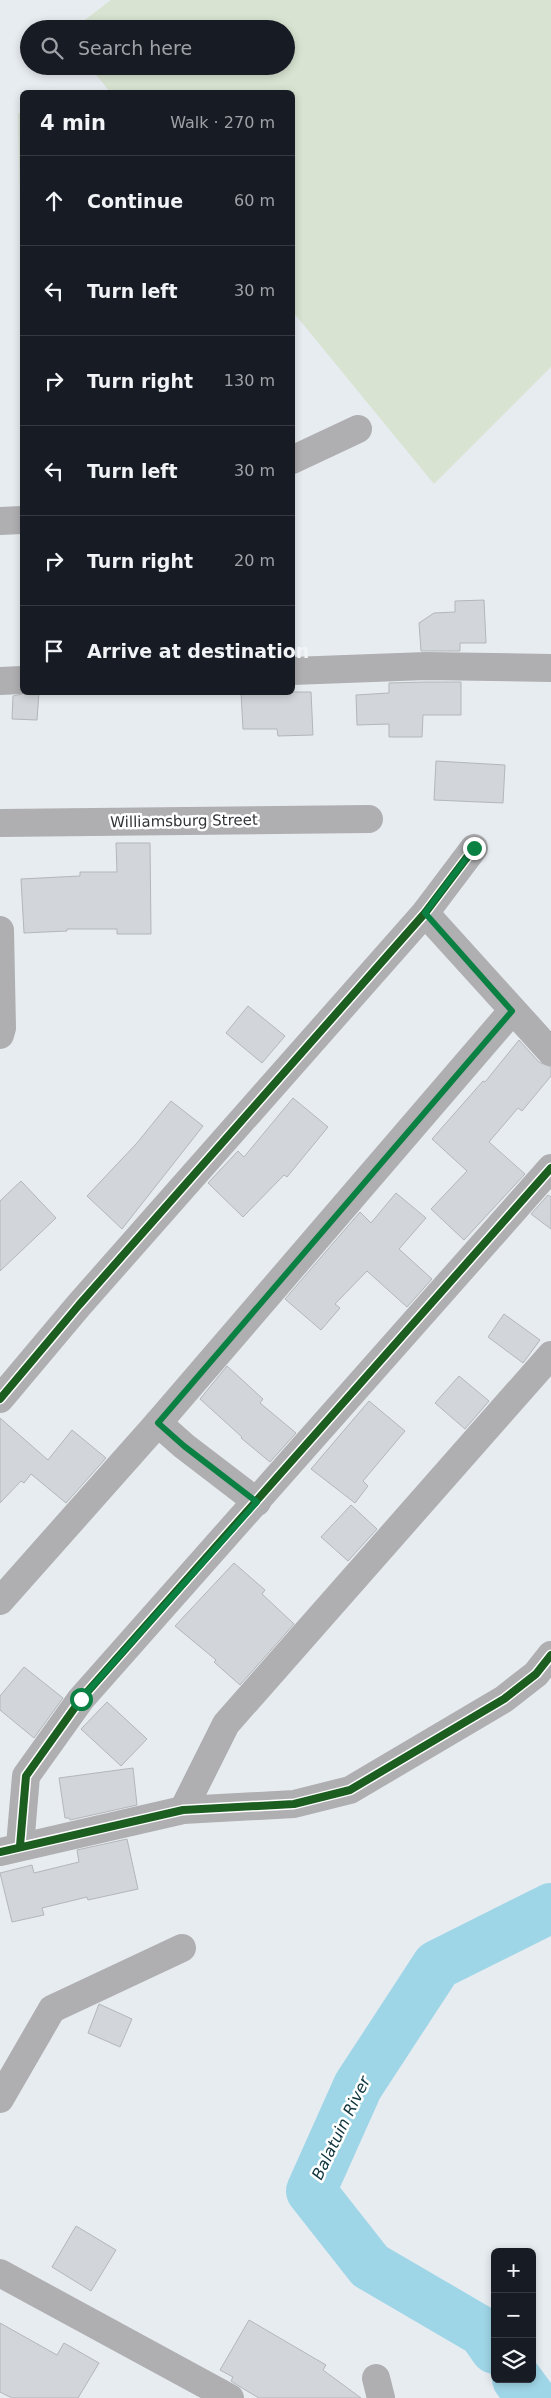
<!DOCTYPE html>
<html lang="en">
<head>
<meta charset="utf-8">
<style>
	:root { --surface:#171b24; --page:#242831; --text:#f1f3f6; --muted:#9ea1a6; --line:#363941 }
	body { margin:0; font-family:"DejaVu Sans",sans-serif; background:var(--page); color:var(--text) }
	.controls { position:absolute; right:15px; bottom:15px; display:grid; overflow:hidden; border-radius:8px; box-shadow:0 2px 8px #0003 }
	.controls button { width:45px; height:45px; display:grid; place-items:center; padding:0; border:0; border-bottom:1px solid var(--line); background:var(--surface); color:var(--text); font:25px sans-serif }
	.stop { position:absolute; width:15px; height:15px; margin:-11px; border:4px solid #0b8043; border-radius:50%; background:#fff }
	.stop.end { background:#0b8043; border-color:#fff; box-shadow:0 1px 5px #0008 }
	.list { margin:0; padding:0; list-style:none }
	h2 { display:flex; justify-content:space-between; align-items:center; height:65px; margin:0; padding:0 20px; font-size:21px }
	h2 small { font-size:16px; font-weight:400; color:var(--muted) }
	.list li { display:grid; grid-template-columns:32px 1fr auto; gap:15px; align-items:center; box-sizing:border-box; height:90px; padding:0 20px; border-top:1px solid var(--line) }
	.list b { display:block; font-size:19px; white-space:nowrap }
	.list em { font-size:16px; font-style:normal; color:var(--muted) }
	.icon { flex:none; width:28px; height:28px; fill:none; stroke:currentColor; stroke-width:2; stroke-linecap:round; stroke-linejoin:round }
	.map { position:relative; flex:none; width:551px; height:2398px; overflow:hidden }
	.search { position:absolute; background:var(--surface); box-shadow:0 2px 8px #0003; left:20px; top:20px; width:275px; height:55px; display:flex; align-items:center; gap:12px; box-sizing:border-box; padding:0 18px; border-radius:28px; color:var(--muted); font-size:19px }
	.panel { position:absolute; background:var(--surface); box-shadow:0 2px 8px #0003; left:20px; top:90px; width:275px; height:605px; border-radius:8px }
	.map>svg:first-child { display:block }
	.green { fill:#d8e3d1 }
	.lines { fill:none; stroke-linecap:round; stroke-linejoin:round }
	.river { stroke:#9fd6e7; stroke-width:50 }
	.building { fill:#d2d5d9; stroke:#b3b7bb }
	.street { stroke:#afaeb0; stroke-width:28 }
	.cycleway-casing { stroke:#fff; stroke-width:11 }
	.cycleway { stroke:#1b5e20; stroke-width:8 }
	.route { stroke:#0b8043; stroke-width:6 }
	.labels { text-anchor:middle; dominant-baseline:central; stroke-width:5; stroke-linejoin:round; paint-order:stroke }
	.street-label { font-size:15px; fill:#323538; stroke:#fff }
	.water-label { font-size:16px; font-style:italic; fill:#0f353e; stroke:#fff }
</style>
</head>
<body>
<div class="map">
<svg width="551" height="2398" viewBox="0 0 551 2398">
	<rect width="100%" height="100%" fill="#e7ecf1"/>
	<g class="green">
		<polygon points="111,0 551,0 551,367 434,484 293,312 292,92 110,92 89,66 286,66 286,29 73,29"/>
		<polygon points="18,113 22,113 22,253 21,253"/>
	</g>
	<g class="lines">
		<g class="river">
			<polyline points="495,2349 483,2332 370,2266 311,2191 358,2086 437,1965 551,1908"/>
			<polyline points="517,2379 531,2398"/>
		</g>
	</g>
	<g class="building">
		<polygon points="484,600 486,643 460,643 460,651 421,651 419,623 434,613 455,612 455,601"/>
		<polygon points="426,682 461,682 461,715 423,715 422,737 389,737 389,724 357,725 356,695 389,693 389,683"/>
		<polygon points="31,692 39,692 37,720 12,719 13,696"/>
		<polygon points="241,692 311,692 313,735 278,736 277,729 243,729"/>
		<polygon points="436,761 505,765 503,803 434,800"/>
		<polygon points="116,843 150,843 151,934 117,934 117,929 67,929 67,931 24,933 21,879 80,876 80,872 117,872"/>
		<polygon points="248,1006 285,1036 262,1063 226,1033"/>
		<polygon points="519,1040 539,1062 551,1067 551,1076 522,1111 518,1108 489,1142 525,1174 464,1240 431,1209 467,1171 432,1139 483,1081 485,1082"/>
		<polygon points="293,1098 328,1127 287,1177 284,1175 243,1217 208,1183 238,1151 244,1157"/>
		<polygon points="171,1101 203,1126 122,1229 87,1196 137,1143"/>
		<polygon points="21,1181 56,1218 0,1271 0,1201"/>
		<polygon points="396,1193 426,1218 399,1249 432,1279 407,1307 367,1271 335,1304 340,1308 321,1330 285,1299 360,1212 371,1223"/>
		<polygon points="548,1195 551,1197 551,1229 531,1214"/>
		<polygon points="504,1314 540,1340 523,1363 488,1337"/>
		<polygon points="227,1366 263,1399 260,1403 296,1433 270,1462 241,1438 242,1437 200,1399"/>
		<polygon points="459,1376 489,1401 465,1429 435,1403"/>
		<polygon points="369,1401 405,1431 363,1481 368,1486 355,1503 311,1469"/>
		<polygon points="0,1418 48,1460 72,1430 106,1458 66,1503 31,1474 24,1483 21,1481 0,1503"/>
		<polygon points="351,1505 377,1529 348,1561 321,1537"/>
		<polygon points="234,1563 265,1590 262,1594 294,1624 240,1685 214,1662 216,1660 175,1626"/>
		<polygon points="24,1667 63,1698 34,1738 0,1710 0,1696"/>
		<polygon points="107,1702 147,1739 121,1766 81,1729"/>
		<polygon points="133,1768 137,1805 70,1820 69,1818 65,1818 59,1778"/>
		<polygon points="127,1839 138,1889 88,1900 87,1897 42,1908 44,1915 12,1922 0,1873 32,1865 34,1873 79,1862 77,1850"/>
		<polygon points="99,2004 132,2019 120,2047 88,2033"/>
		<polygon points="76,2226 116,2250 91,2291 52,2267"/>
		<polygon points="249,2320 326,2365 323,2370 361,2398 259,2398 242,2388 231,2381 233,2377 220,2370"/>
		<polygon points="0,2323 57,2355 64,2343 99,2363 78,2398 12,2398 0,2392"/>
	</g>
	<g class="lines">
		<g class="street">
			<polyline points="292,460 358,429"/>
			<polyline points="0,521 22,520"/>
			<polyline points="292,671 426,666 551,668"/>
			<polyline points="0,681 22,680"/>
			<polyline points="0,823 369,819"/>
			<polyline points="425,913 551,1052"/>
			<polyline points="0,930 2,1028 0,1035"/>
			<polyline points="0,1399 79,1305 425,913 474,848"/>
			<polyline points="158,1423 184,1446 257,1502"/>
			<polyline points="0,1601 158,1423 512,1011"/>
			<polyline points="183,1810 226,1724 551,1355"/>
			<polyline points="20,1846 26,1776 81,1699 551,1168"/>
			<polyline points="0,1852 183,1810 294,1804 350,1790 504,1699 536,1674 551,1655"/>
			<polyline points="0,2099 52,2009 182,1948"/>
			<polyline points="0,2273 230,2398"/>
			<polyline points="376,2378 381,2398"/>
		</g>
		<defs>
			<g id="cycleway">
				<polyline points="0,1399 79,1305 425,913 474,848"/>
				<polyline points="20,1846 26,1776 81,1699 551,1168"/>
				<polyline points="0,1852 183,1810 294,1804 350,1790 504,1699 536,1674 551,1655"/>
			</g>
		</defs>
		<use href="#cycleway" class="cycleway-casing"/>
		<use href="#cycleway" class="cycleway"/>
	</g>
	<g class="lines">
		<polyline class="route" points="81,1699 257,1502 184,1446 158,1423 512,1011 425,913 474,848"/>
	</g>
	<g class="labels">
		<g class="street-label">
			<text transform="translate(184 821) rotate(-1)">Williamsburg Street</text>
		</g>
		<g class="water-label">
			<text transform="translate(341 2128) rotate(-64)">Balatuin River</text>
		</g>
	</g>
</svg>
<div class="controls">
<button>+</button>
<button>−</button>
<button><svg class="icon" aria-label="layers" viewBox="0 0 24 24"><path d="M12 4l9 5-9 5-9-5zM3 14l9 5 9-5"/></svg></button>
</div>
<div class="stop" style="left:81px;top:1699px"></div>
<div class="stop end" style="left:474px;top:848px"></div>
<div class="search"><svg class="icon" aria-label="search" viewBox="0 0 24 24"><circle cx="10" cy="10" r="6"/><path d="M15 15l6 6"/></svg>Search here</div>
<section class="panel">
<h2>4 min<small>Walk · 270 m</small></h2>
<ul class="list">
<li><svg class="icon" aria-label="ahead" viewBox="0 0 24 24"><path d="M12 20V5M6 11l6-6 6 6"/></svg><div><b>Continue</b></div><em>60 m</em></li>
<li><svg class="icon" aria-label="left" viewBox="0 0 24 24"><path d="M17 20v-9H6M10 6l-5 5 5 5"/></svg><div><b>Turn left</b></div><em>30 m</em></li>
<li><svg class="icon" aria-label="right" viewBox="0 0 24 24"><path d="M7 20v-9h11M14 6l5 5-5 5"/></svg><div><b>Turn right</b></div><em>130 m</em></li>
<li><svg class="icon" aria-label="left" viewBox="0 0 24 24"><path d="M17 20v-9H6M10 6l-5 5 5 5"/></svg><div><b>Turn left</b></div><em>30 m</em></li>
<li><svg class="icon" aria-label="right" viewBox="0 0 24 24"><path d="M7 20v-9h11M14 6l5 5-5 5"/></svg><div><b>Turn right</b></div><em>20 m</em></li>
<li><svg class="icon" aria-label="arrive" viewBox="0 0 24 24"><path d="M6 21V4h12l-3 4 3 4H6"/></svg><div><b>Arrive at destination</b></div></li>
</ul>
</section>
</div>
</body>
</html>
